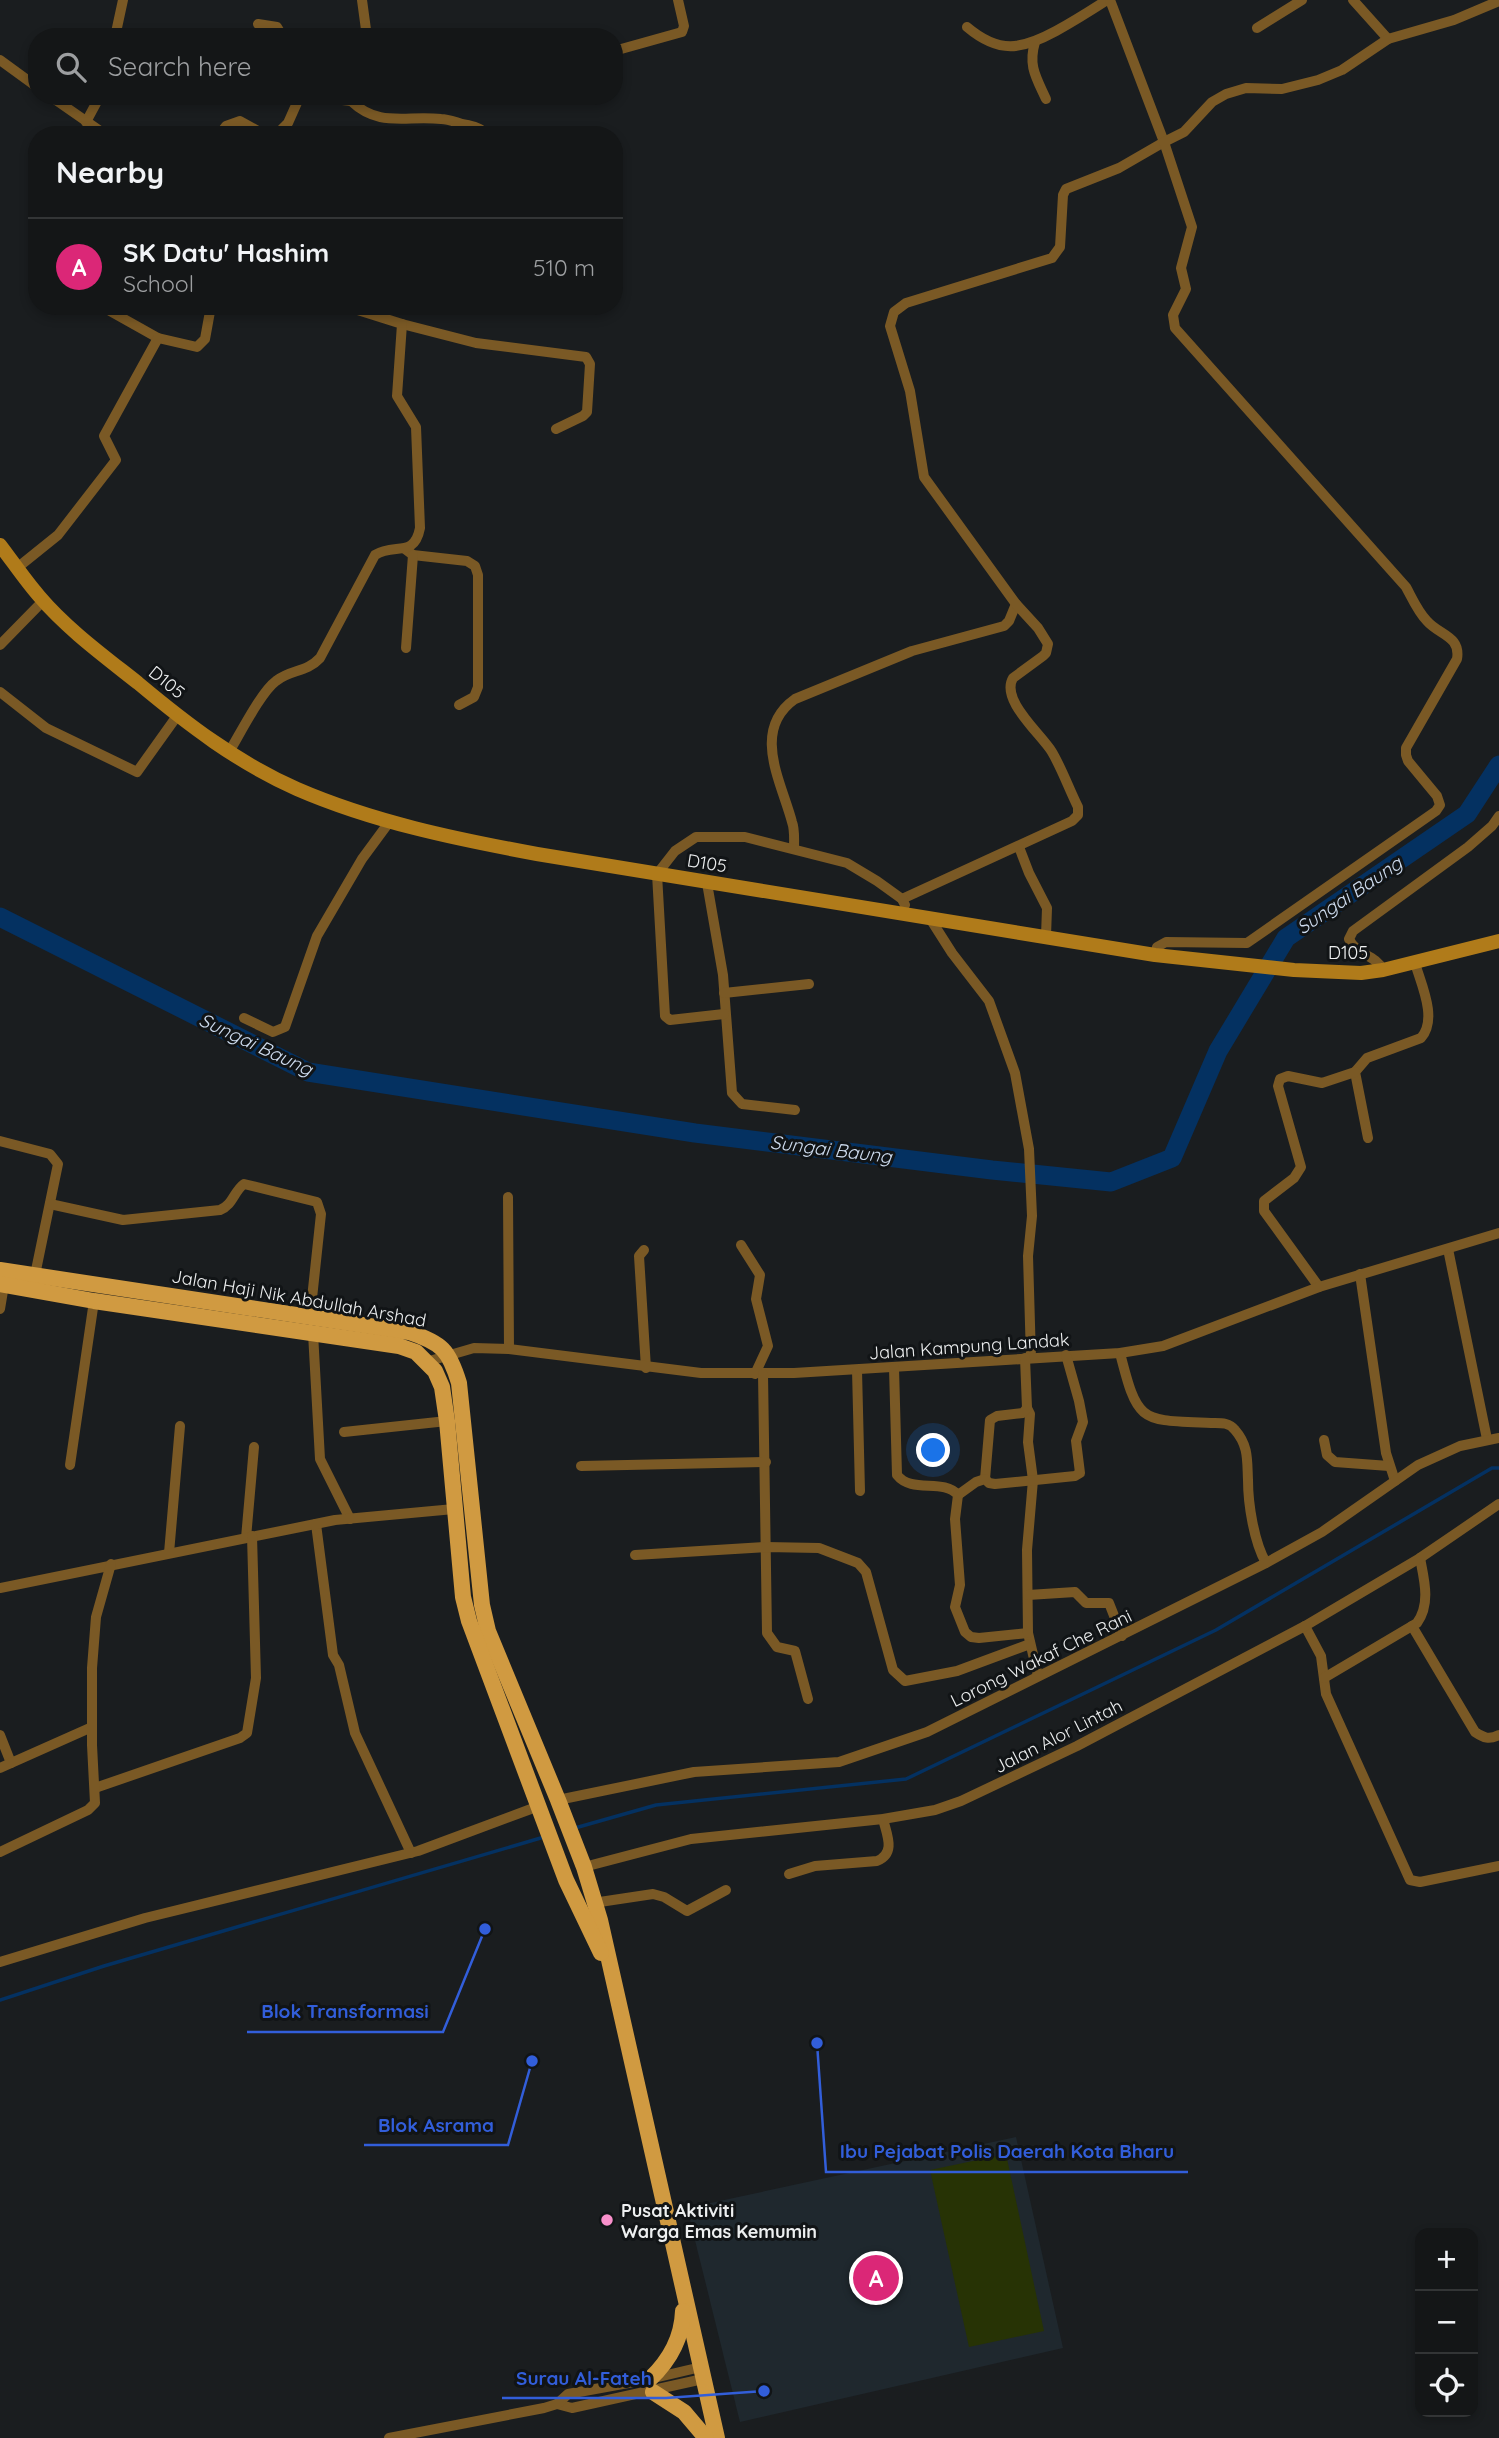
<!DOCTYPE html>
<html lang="en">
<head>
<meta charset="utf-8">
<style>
	:root { --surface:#141617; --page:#212324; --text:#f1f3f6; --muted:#9d9fa1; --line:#333536; --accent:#db2777 }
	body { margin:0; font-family:Quicksand,sans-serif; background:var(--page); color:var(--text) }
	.controls { position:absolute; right:21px; bottom:21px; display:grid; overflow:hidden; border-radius:14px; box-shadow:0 4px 10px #0003 }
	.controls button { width:63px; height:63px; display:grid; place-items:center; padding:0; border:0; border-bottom:2px solid var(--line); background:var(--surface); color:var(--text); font:35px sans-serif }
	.you { position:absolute; left:934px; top:1451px; width:24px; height:24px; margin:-18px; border:5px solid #fff; border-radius:50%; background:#1a73e8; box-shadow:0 0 0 10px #1a73e833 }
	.badge { display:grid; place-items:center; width:46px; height:46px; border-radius:50%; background:var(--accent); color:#fff; font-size:23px; font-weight:700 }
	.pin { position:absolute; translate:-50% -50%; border:4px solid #fff; box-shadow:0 2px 7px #0006 }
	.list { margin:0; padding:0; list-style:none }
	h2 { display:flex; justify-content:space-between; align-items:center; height:91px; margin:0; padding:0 28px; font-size:30px }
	h2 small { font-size:23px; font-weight:400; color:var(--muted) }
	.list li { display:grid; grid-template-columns:46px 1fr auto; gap:21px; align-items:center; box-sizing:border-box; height:98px; padding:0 28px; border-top:2px solid var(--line) }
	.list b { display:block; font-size:26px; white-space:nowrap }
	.list p { margin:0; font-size:23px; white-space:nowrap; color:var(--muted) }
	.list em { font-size:23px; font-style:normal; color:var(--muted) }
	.icon { flex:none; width:38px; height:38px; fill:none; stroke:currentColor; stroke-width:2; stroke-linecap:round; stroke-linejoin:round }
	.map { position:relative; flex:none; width:1499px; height:2438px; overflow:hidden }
	.search { position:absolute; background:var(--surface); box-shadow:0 4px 10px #0003; left:28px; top:28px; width:595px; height:77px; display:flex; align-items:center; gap:18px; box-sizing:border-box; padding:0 24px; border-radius:28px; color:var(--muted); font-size:26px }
	.panel { position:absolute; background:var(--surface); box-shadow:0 4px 10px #0003; left:28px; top:126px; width:595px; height:189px; border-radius:28px }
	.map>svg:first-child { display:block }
	.built { fill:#1f282e }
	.green { fill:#273305 }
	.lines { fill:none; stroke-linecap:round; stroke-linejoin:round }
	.stream { stroke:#043161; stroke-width:3.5 }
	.river { stroke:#043161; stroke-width:19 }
	.street { stroke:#7a5925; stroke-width:10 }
	.secondary { stroke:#b07b1a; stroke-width:14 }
	.primary { stroke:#d09a41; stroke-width:16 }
	.poi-dot { fill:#f890cb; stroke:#111416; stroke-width:2.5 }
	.labels { text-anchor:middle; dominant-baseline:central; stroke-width:6; stroke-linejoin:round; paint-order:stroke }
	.street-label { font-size:18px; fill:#edeff0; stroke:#111416 }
	.poi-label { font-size:18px; font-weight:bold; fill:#edeff0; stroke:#111416; text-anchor:start }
	.water-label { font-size:19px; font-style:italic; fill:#cedcef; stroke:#111416 }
	.leader { fill:none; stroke:#325eda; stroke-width:2.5 }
	.callout-dot { fill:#325eda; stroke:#111416; stroke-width:2.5 }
	.callout-label { font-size:19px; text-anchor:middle; font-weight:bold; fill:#325eda; stroke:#111416; stroke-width:6; stroke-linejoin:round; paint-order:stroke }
</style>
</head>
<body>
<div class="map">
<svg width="1499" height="2438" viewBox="0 0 1499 2438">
	<rect width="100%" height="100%" fill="#1a1d1f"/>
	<polygon class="built" points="1016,2137 1063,2348 740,2422 687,2208"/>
	<polygon class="green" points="1006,2154 1044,2331 969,2347 930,2170"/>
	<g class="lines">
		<g class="stream">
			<polyline points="575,1828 656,1805 906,1779 1216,1630 1492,1468 1499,1468"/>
			<polyline points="0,2000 104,1966 544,1837"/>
		</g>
		<polyline class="river" points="0,917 308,1072 695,1133 992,1170 1111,1182 1172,1158 1218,1051 1286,938 1467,814 1499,765"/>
		<g class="street">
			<polyline points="362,0 367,37"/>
			<polyline points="1353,0 1388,39"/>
			<polyline points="258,24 277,27 283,37"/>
			<path d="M967 27C999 54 1021 50 1056 31 1074 21 1090 11 1107 0"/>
			<polyline points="1257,28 1302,0"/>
			<polyline points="115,37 123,0"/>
			<path d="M1035 42C1028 66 1036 77 1046 99"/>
			<polyline points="614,51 682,32 684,26 678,0"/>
			<polyline points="0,60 37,87"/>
			<polyline points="50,96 106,135"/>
			<polyline points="308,96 351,101 357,96"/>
			<path d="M351 101C379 128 406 115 441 119 448 119 455 122 462 124 472 126 480 127 487 135"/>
			<polyline points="86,122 100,96"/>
			<polyline points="219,135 226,126 240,121 265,135"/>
			<polyline points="276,135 288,123 300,96"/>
			<polyline points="101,306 158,338"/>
			<polyline points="402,324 476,343 586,357 590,364 587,412 583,416 556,429"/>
			<polyline points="405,549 413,555 467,561 475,566 478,575 478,687 474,697 459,705"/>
			<polyline points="17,568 58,535 116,460 104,436 158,338 197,347 205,339 211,306"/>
			<polyline points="0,645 43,601"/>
			<polyline points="406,648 413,555"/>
			<polyline points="0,692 46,728 137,772 177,716"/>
			<path d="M229 752C240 734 261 692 276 681 291 669 306 673 320 658L375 555C394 542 414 559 420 528L416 427 397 396 402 324 345 306"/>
			<polyline points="1019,847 1029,873 1047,908 1046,936"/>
			<path d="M794 849C794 840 795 830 792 822 781 781 751 730 795 699L912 651 1004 626 1009 621 1016 604"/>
			<polyline points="707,883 723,975 732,1093 742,1104 795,1110"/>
			<path d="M902 899 1072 821 1078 815V807C1069 789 1062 769 1052 752 1041 734 1000 700 1013 678L1043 656 1046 653 1048 644 1038 628 1016 604 924 477 910 391 890 326 894 312 906 303 1052 258 1060 247 1063 195 1066 189 1119 168 1164 142 1110 0"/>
			<polyline points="931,920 952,953 989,1001 1015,1073 1029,1149 1032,1216 1028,1256 1031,1358"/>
			<path d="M1155 955 1157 947 1166 942 1247 943 1436 811 1440 805 1437 796 1408 761 1406 755V748L1457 659C1461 636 1439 635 1427 621 1418 612 1412 598 1406 587L1175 328 1173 315 1186 289 1181 268 1192 227 1164 142 1184 132 1212 102 1226 94 1246 88 1282 89 1318 80 1342 70 1388 39 1454 20 1499 1"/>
			<path d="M1383 970C1375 954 1356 955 1349 939L1353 931 1468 847 1492 826 1499 816"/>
			<polyline points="724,993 809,984"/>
			<polyline points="724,1014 670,1020 665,1016 657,874 675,851 696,837 745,837 847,863 877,881 902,899 905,905"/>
			<polyline points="244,1018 273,1032 285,1027 317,936 362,859 390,821"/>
			<path d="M1368 1138 1355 1072 1367 1058 1421 1038C1438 1019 1421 984 1415 963"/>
			<polyline points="0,1141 50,1154 58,1164 35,1275"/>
			<polyline points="508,1197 509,1349"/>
			<path d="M50 1204 123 1220 220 1210C233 1205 234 1191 244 1184L317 1202 321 1214 310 1317"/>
			<polyline points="741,1245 760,1275 756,1299 768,1346 755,1374"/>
			<polyline points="1448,1249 1487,1439"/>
			<polyline points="644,1250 639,1256 646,1368"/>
			<polyline points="1360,1274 1386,1453 1395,1481"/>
			<polyline points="1319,1287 1264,1211 1264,1201 1294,1178 1301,1167 1278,1086 1280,1079 1288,1076 1322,1083 1355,1072"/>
			<polyline points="0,1309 4,1285"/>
			<polyline points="313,1333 320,1459 350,1519"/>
			<path d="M1120 1353C1138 1424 1140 1420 1211 1423 1220 1423 1229 1422 1235 1430 1249 1446 1247 1461 1248 1480 1248 1504 1254 1542 1266 1563"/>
			<polyline points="426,1362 474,1348 509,1349 701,1373 794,1373 1120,1353 1163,1346 1319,1287 1499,1233"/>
			<path d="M894 1368 897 1475C912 1494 943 1478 958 1495L955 1519 960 1585 955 1607 965 1632 971 1637 979 1638 1028 1633 1038 1676"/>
			<polyline points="857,1370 860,1491"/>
			<polyline points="763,1374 767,1633 777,1647 795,1651 808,1699"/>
			<polyline points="1027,1408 1030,1414 1028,1442 1033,1480 1027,1550 1028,1633"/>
			<polyline points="344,1432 447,1421"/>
			<polyline points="1324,1440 1327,1455 1335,1462 1389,1466"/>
			<polyline points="70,1465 94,1301"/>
			<polyline points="581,1466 766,1462"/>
			<polyline points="985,1479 990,1420 997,1416 1023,1413 1027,1408 1025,1358"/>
			<polyline points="958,1495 976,1482 985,1479 989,1483 995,1484 1075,1476 1080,1473 1076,1441 1083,1422 1079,1401 1066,1355"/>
			<polyline points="316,1524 333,1655 339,1665 355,1733 411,1853"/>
			<polyline points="246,1538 254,1447"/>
			<polyline points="169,1553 180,1426"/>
			<polyline points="635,1555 766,1547 819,1548 858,1563 866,1572 893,1670 905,1681 957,1671 1030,1644"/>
			<polyline points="0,1588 335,1520 454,1509"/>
			<polyline points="1028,1595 1075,1592 1086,1603 1109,1603 1122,1636"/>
			<polyline points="1305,1626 1321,1656 1326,1694 1410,1880 1420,1882 1499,1866"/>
			<path d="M1412 1626 1475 1732C1484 1738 1489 1740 1499 1735"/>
			<path d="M1324 1678 1417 1623C1431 1604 1424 1579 1420 1558"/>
			<polyline points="0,1735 11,1763"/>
			<polyline points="0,1768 92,1727"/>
			<polyline points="95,1788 240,1738 247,1733 256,1678 252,1536"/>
			<polyline points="558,1800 694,1772 839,1762 927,1732 1266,1563 1322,1532 1418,1465 1460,1446 1499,1438"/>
			<polyline points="0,1852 88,1810 95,1803 92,1745 92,1668 96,1617 111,1564"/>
			<polyline points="584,1867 691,1839 883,1819 935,1810 961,1801 1077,1746 1305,1626 1420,1558 1499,1504"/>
			<path d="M789 1874 815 1866 877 1861C896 1853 887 1835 883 1819"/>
			<polyline points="593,1903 653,1894 664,1897 687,1911 726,1890"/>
			<polyline points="0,1962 145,1918 418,1851 539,1806"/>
			<polyline points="557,2404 572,2408 703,2379"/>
			<polyline points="389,2438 544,2408 557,2404 568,2394 650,2379 701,2367"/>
		</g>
		<path class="secondary" d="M0 545C13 562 25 580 39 596 67 629 104 656 138 683 187 724 238 763 297 789 373 822 456 839 537 854L1155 955 1294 970 1361 973 1383 970 1499 941"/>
		<g class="primary">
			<path d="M0 1270 409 1332C442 1343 449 1350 459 1383L482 1605 488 1631 558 1800 584 1867 600 1920 717 2438"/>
			<polyline points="0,1284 94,1301 399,1346 416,1352 435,1371 442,1387 447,1421 463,1597 469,1621 566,1880 601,1953"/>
			<path d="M650 2379C669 2361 682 2339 683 2311"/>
			<polyline points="653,2392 684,2412 706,2438"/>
		</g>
	</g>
	<circle class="poi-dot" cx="607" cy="2220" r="7"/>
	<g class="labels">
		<g class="street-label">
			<text transform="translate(167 682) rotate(39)">D105</text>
			<text transform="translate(707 863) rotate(9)">D105</text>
			<text x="1348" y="952">D105</text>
			<text transform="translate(299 1298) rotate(10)">Jalan Haji Nik Abdullah Arshad</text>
			<text transform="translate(969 1346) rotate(-4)">Jalan Kampung Landak</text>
			<text transform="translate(1041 1658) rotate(-26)">Lorong Wakaf Che Rani</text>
			<text transform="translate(1058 1736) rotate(-27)">Jalan Alor Lintah</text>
		</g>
		<g class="poi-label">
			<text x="621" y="2210">Pusat Aktiviti<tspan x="621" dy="21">Warga Emas Kemumin</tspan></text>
		</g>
		<g class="water-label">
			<text transform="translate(1349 895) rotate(-34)">Sungai Baung</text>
			<text transform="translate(256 1044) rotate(25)">Sungai Baung</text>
			<text transform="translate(831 1149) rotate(7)">Sungai Baung</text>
		</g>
	</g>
	<path class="leader" d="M485 1929L443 2032H247M532 2061L508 2145H364M817 2043L826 2172H1188M764 2391L666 2398H502"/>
	<g class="callout-dot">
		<circle cx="485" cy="1929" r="7"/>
		<circle cx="532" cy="2061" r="7"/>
		<circle cx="817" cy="2043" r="7"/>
		<circle cx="764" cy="2391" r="7"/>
	</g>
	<g class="callout-label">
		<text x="345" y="2018">Blok Transformasi</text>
		<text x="436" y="2132">Blok Asrama</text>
		<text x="1007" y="2158">Ibu Pejabat Polis Daerah Kota Bharu</text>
		<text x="584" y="2385">Surau Al-Fateh</text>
	</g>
</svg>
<div class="controls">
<button>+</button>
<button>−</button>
<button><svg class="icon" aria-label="locate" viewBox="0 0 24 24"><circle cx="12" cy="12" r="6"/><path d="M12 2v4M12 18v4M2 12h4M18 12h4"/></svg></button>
</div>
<div class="you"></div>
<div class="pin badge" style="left:876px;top:2278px">A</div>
<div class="search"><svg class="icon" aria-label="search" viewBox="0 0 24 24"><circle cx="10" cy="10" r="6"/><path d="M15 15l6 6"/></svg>Search here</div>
<section class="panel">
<h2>Nearby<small></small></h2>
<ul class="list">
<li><span class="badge">A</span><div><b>SK Datu' Hashim</b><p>School</p></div><em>510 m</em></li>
</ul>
</section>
</div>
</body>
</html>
